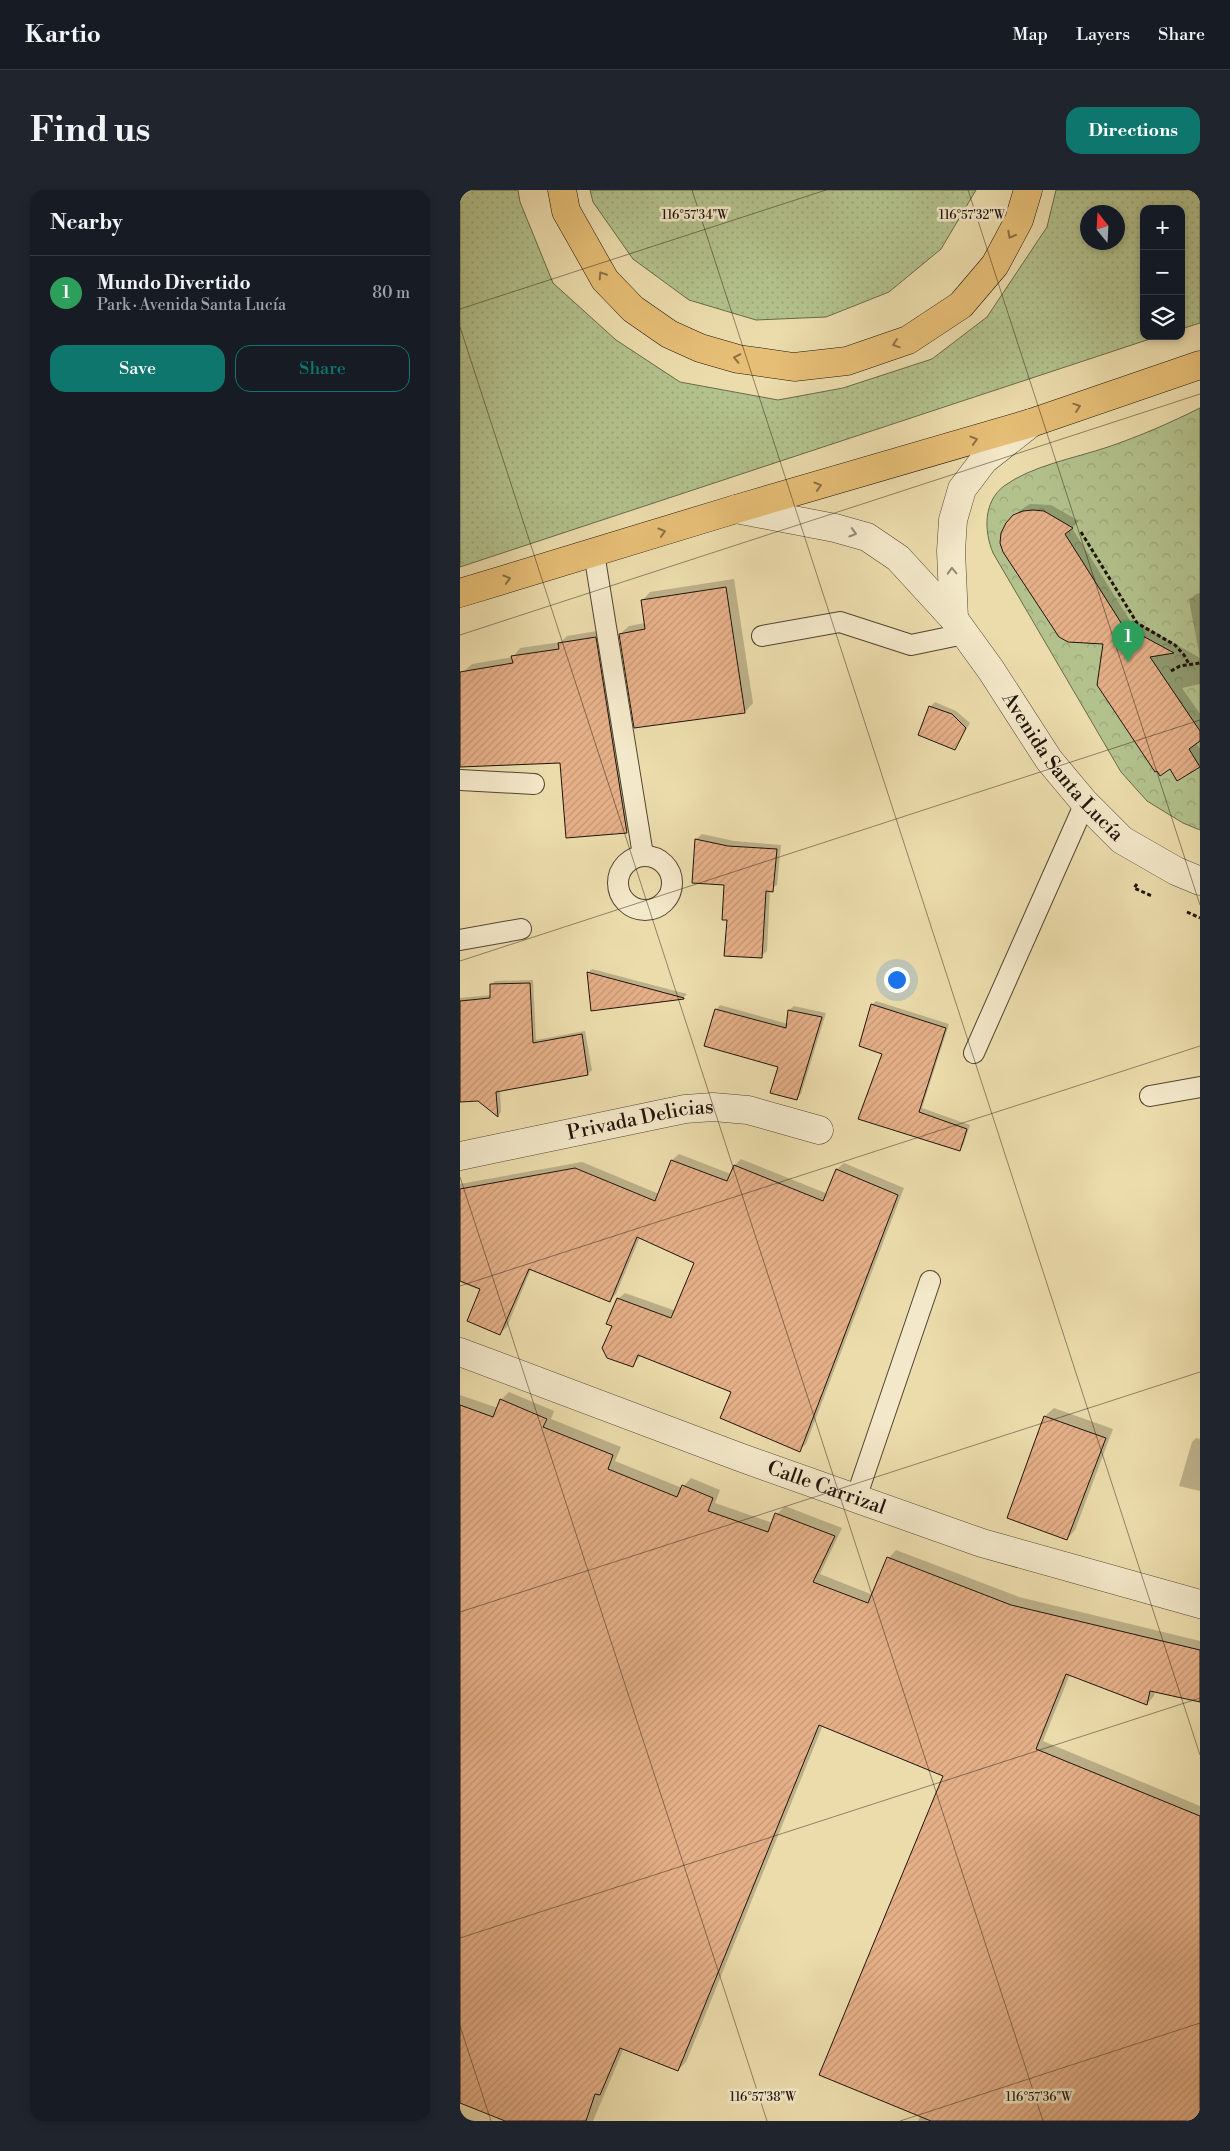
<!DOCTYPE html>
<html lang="en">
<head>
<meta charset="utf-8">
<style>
	:root { --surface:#171b24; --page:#20242c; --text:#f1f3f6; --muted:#9ea1a6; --line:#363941; --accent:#0f766e }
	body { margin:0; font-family:"Libre Bodoni",serif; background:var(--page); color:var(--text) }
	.controls { position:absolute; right:15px; top:15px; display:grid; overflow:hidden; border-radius:10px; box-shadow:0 2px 8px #0003 }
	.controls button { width:45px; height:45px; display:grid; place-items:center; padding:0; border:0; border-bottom:1px solid var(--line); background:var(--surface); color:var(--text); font:25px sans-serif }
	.compass { position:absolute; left:620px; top:15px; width:45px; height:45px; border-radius:50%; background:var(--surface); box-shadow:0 2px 8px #0003; rotate:342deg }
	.you { position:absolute; left:436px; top:789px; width:18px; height:18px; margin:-12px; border:4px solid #fff; border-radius:50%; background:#1a73e8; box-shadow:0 0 0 8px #1a73e833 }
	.badge { display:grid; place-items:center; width:32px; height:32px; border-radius:50%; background:var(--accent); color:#fff; font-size:16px; font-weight:700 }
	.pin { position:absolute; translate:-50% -41px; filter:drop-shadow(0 1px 2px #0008) }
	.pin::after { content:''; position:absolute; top:26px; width:18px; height:15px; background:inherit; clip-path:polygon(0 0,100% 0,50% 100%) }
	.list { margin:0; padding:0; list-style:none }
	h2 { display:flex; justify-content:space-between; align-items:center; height:65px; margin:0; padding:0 20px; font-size:21px }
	h2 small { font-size:16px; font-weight:400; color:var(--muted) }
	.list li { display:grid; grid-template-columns:32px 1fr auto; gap:15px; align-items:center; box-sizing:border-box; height:75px; padding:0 20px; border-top:1px solid var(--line) }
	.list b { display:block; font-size:19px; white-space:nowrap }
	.list p { margin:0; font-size:16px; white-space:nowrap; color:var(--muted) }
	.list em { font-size:16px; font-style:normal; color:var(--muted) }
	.actions { display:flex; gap:10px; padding:15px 20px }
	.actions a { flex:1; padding:11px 0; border:1px solid var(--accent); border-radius:15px; text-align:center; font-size:18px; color:var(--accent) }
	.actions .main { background:var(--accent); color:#fff }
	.icon { flex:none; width:28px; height:28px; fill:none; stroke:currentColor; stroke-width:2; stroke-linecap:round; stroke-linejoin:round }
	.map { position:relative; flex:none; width:740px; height:1931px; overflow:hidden; border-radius:15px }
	header { display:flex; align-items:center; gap:30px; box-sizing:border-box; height:70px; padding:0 25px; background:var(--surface); border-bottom:1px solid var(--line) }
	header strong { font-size:24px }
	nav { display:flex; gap:28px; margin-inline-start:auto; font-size:18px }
	.intro { display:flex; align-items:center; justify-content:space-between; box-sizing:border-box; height:120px; padding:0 30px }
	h1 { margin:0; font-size:35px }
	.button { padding:12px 22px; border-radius:15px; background:var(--accent); color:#fff; font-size:18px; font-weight:700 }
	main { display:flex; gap:30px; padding:0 30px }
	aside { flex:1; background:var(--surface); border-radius:15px; box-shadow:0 2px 8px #0003 }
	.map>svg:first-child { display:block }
	.grass { fill:url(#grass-dots); stroke:#696a4c; fill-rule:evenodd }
	.park { fill:url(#park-crowns); stroke:#696a4c }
	.shadow { fill:#0003 }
	.building { fill:url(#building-hatch); stroke:#1f130a }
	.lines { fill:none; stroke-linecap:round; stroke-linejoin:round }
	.lane-casing { stroke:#524532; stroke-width:22 }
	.street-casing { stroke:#524532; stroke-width:29 }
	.highway-casing { stroke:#1f130a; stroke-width:29 }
	.path { stroke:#1f130a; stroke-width:3; stroke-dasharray:4 2.5; stroke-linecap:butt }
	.lane { stroke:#f3e8c9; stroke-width:20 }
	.street { stroke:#f3e8c9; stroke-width:28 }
	.highway { stroke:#e6be76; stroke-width:28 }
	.oneway { stroke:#8c7145 }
	.oneway2 { stroke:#948873 }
	.ticks { fill:none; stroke:#1f130a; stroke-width:1; stroke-opacity:0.45 }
	.labels { text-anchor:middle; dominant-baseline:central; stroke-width:5; stroke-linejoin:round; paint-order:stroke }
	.street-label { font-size:20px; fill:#1f130a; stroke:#f3e8c9 }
	.ticks-label { font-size:12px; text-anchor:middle; fill:#1f130a; stroke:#f3e8c9; stroke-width:5; stroke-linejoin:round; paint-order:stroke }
</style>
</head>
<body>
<header>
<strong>Kartio</strong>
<nav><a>Map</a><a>Layers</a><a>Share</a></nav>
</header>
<div class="intro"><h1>Find us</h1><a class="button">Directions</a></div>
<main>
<aside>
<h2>Nearby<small></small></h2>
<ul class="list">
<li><span class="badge" style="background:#2e9e5b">1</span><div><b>Mundo Divertido</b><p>Park · Avenida Santa Lucía</p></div><em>80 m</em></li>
</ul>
<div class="actions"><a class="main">Save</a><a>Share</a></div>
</aside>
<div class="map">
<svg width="740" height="1931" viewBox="0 0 740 1931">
	<defs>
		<pattern id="grass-dots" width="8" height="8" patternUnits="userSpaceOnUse" patternTransform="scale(1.25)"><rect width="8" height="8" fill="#b3c28d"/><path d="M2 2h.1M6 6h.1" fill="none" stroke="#9aa678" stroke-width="1.8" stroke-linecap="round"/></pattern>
		<pattern id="park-crowns" width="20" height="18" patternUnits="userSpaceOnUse" patternTransform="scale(1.25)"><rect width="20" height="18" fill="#b3c28d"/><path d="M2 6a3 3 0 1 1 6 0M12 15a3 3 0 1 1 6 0" fill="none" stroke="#9aa678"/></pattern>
		<pattern id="building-hatch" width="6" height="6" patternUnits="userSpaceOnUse" patternTransform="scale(1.25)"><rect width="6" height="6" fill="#e5b088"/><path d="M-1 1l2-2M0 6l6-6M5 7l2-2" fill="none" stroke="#c49674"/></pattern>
	</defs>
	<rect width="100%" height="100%" fill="#ecdcac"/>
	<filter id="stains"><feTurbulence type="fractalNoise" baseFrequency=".004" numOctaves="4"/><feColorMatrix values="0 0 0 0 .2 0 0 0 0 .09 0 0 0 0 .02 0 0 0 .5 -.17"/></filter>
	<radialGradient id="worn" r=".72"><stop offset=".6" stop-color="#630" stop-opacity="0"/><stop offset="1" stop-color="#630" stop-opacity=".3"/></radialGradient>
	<g class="grass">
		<path d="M0 0H58L60 12 93 93 156 150 220 192 318 210 383 198 472 169 527 127 587 37 596 0H740V133L721 139V19H684V146H699L0 377ZM628 22H658V52H628Z"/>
		<polygon points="130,0 516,0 481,59 429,102 366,127 296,130 229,110 173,69 133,12"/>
	</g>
	<path class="park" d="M740 218V640L723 633 687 611 661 582 533 363C524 341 523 312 544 296 571 276 615 268 648 257 680 246 710 233 740 218Z"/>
	<g class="shadow">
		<polygon points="570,314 591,315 619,331 612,338 671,432 673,430 740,468 740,494 722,498 740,524 740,550 736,553 740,559 740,575 718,589 645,452 547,334 562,319"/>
		<polygon points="274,389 293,513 285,522 176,537 160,444 169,436 185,433 182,411 190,402"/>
		<polygon points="740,403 740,468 729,410 736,404"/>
		<polygon points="143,440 175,634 167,641 108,646 101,572 0,576 0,485 12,474 53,467 60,458 101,452 107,446"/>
		<polygon points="475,512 496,521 510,533 495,558 460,544 471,516"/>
		<polygon points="242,644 274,651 321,655 317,695 310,700 307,761 301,766 268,729 265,694 234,692 236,649"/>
		<polygon points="132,779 227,804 224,807 132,820 128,783"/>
		<polygon points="73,790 76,850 125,841 132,880 128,884 40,900 41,922 38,926 0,894 0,808 32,805 31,795 35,791"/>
		<polygon points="416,811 489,834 462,918 510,935 503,956 499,960 400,928 424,864 412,815"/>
		<polygon points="260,815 328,834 329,820 334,816 366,823 341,904 337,909 320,876 256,820"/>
		<polygon points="219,964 271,984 275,975 281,969 368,1004 377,979 384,973 444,998 346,1254 339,1260 272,1201 181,1165 173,1175 153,1135 158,1109 165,1103 216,1121 236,1072 180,1047 156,1104 150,1110 71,1079 47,1137 40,1143 20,1100 0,1092 0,994 122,972 199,1004 212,970"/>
		<polygon points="49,1202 94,1221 91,1229 161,1257 155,1271 222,1298 231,1288 260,1300 255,1313 313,1333 317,1324 325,1316 382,1338 360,1384 413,1405 429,1368 436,1360 559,1407 740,1451 740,1511 695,1501 694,1506 687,1514 610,1484 583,1551 740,1616 740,1931 458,1931 461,1925 485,1586 363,1535 226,1872 218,1880 164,1858 133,1931 47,1931 0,1912 0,1205 38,1218 41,1210"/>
		<polygon points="594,1218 653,1239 615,1340 607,1349 549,1328 585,1226"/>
		<polygon points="736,1248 740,1249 740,1301 719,1296 732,1252"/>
	</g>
	<g class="building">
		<polygon points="573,320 584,321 613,338 605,344 665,439 666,432 670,439 714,463 690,467 740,541 740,551 729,559 740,577 717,591 710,579 700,586 697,581 695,582 637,495 643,454 608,452 599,447 543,362 540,353 541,343 546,333 553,325 563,321"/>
		<polygon points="266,397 285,523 174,538 159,444 185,439 181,410"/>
		<polygon points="136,447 167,643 106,648 100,573 0,577 0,482 53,473 51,466 99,459 98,453"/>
		<polygon points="469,516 492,524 506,538 495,560 458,545"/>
		<polygon points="235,649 268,656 317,659 313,702 306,701 302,768 264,766 267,730 262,730 264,695 232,693"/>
		<polygon points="127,782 224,808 224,809 131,821"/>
		<polygon points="70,793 73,853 122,844 128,885 36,902 38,927 18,911 0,912 0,811 30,808 30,794"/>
		<polygon points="411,814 486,838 459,922 507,939 500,961 398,929 422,864 399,856"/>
		<polygon points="255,819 326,838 328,820 362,827 337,910 310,903 318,877 244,856"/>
		<polygon points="211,970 267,991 274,975 363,1011 376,979 438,1005 340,1262 260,1228 271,1202 178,1165 173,1177 147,1168 142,1158 152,1136 146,1134 157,1108 211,1128 234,1073 177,1047 150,1112 69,1079 40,1145 7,1131 20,1099 0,1091 0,999 115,978 195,1011"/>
		<polygon points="40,1209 87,1229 83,1237 153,1265 148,1279 217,1307 222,1295 253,1308 248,1321 308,1342 315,1323 375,1346 353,1392 408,1413 427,1367 551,1415 740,1460 740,1512 690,1501 687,1515 606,1484 576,1559 740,1626 740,1931 471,1931 359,1885 483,1586 359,1535 218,1881 160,1858 140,1905 135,1904 126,1931 45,1931 0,1913 0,1215 33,1227"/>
		<polygon points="584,1226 646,1248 607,1350 547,1328"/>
	</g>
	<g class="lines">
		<defs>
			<g id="lane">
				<polyline points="134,363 183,665"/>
				<polyline points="302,446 380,432 451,455 504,444"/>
				<polyline points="0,590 74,594"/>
				<circle cx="185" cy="693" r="27"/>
				<polyline points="0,750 61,739"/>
				<polyline points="514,863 625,613"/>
				<polyline points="690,906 740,897"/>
				<polyline points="396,1308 470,1091"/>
			</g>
			<g id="street">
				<path id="s1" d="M276 319 375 338 407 347 438 368 494 429 531 480 589 570 625 613 662 650 716 681 740 691"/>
				<polyline points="494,429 491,361 493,330 502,299 524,270 571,233"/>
				<path id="s2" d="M0 966 225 919 253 917 288 920 359 940"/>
				<path id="s3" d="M0 1162 282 1268 522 1353 740 1414"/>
			</g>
			<g id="highway">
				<polyline points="102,0 106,21 145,90 173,119 209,144 240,158 278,169 334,177 387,171 448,150 501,115 535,75 559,30 568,0"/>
				<polyline points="0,403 276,319 571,233 740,175"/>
			</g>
		</defs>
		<use href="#lane" class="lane-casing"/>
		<use href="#street" class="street-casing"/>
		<use href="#highway" class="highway-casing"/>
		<g class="path">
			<polyline points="621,342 677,433 715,455 724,465 729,474"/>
			<polyline points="711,481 720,476 740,473"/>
			<polyline points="677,694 674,698 692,706"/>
			<polyline points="727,722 740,728"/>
		</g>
		<use href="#lane" class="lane"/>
		<use href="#street" class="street"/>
		<use href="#highway" class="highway"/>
	</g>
	<defs><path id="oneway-chevron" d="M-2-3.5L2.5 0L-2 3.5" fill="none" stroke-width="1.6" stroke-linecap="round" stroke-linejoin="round" transform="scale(1.25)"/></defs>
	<g class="oneway">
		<use href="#oneway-chevron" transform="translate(551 45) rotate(118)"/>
		<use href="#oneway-chevron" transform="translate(142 85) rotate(-123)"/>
		<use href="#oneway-chevron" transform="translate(436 154) rotate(161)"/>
		<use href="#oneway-chevron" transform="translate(277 168) rotate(-168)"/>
		<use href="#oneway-chevron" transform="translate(617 217) rotate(-19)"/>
		<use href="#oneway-chevron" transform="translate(514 250) rotate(-17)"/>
		<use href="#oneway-chevron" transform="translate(358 296) rotate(-16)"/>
		<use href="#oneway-chevron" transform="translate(202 342) rotate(-17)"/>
		<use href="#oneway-chevron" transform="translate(47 389) rotate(-17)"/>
	</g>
	<g class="oneway2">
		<use href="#oneway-chevron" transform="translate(393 343) rotate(16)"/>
		<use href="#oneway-chevron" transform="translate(492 381) rotate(-92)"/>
	</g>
	<path class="ticks" d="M232 0 740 1565M508 0 740 715M0 119 366 0M0 137 583 1931M0 445 740 204M0 771 740 530M0 987 307 1931M0 1096 740 856M0 1422 740 1182M0 1748 740 1508M0 1836 31 1931M440 1931 740 1833"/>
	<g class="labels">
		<g class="street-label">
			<text stroke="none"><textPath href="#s1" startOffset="438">Avenida Santa Lucía</textPath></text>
			<text stroke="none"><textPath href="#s2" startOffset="184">Privada Delicias</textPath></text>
			<text stroke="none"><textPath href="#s3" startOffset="391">Calle Carrizal</textPath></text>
		</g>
	</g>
	<g class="ticks-label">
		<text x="235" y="29">116°57'34"W</text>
		<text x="512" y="29">116°57'32"W</text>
		<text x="303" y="1911">116°57'38"W</text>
		<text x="579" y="1911">116°57'36"W</text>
	</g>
	<rect width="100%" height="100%" filter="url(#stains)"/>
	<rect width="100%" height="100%" fill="url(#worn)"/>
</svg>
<div class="controls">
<button>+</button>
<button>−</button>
<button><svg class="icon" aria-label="layers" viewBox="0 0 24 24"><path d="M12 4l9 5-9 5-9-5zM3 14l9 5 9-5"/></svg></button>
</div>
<svg class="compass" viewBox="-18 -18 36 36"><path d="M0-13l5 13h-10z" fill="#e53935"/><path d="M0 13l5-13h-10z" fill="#9ea1a6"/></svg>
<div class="you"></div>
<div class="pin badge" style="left:668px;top:472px;background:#2e9e5b">1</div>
</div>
</main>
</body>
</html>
